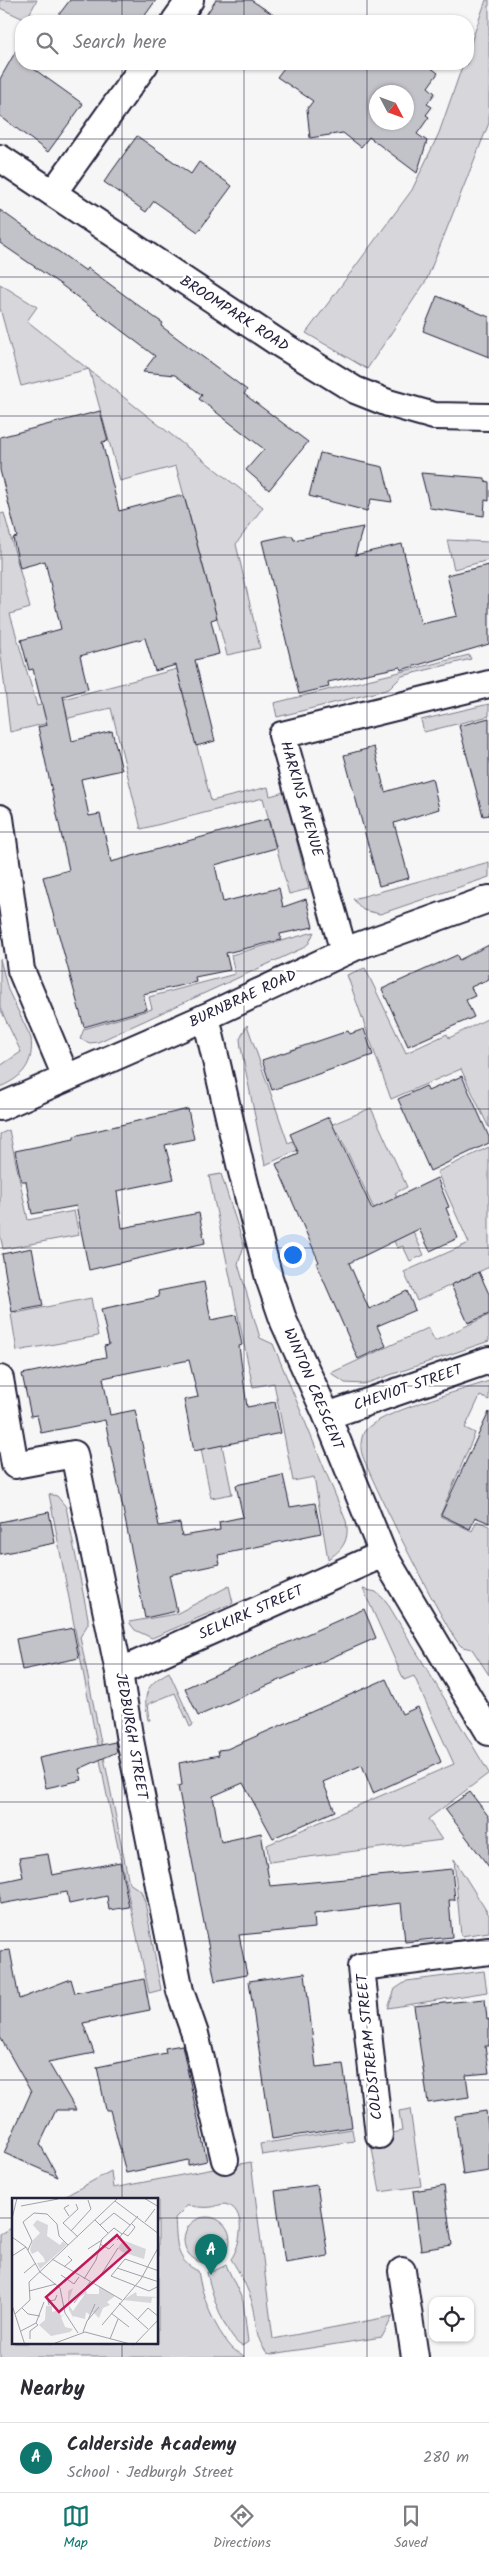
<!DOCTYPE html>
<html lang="en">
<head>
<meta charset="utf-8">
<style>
	:root { --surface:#fff; --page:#f7f7f7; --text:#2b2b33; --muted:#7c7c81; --line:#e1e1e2; --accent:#0f766e }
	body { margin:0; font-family:Kalam,sans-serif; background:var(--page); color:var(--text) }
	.controls { position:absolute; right:15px; bottom:15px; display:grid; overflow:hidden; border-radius:10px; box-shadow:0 1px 4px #0004 }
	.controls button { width:45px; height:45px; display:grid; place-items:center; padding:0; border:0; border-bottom:1px solid var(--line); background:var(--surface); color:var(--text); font:25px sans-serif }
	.compass { position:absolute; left:369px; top:85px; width:45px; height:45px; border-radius:50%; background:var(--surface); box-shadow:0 1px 4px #0004; rotate:131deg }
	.you { position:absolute; left:292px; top:1254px; width:18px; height:18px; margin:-12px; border:4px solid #fff; border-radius:50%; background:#1a73e8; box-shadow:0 0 0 8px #1a73e833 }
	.badge { display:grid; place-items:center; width:32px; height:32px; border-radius:50%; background:var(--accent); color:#fff; font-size:16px; font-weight:700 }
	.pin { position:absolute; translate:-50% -41px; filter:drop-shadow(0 1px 2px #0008) }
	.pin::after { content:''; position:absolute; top:26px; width:18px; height:15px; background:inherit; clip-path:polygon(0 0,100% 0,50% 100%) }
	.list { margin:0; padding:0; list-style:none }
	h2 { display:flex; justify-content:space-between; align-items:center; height:65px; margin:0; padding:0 20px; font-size:21px }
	h2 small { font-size:16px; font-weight:400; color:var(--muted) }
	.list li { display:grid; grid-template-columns:32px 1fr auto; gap:15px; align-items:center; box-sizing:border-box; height:70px; padding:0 20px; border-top:1px solid var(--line) }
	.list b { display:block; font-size:19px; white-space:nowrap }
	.list p { margin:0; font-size:16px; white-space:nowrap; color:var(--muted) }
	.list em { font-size:16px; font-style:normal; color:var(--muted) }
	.icon { flex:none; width:28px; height:28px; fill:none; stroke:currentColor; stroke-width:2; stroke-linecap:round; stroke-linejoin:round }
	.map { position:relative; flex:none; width:489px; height:2357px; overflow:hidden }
	.search { position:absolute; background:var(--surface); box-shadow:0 1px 4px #0004; left:15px; right:15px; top:15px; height:55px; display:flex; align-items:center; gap:12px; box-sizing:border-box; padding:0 18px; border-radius:20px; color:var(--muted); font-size:19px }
	.sheet { height:135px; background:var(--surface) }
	nav { display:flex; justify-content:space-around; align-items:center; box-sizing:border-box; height:70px; border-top:1px solid var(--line); background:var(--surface); font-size:14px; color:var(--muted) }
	nav a { display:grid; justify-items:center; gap:2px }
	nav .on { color:var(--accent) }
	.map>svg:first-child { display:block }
	.green { fill:#d7d7db; stroke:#7c7c8b }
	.building { fill:#c2c2c9; stroke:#22223b; fill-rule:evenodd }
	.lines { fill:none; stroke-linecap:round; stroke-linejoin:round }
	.minor-casing { stroke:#22223b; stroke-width:30 }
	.minor { stroke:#fff; stroke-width:26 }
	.grid { fill:none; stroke:#22223b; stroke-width:1; stroke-opacity:0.55 }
	.labels { text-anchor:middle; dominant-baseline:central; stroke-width:5; stroke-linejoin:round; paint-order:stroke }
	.street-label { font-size:15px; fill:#22223b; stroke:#fff }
	.inset-road { fill:none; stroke:#a1a1ac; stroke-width:1 }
	.view { fill:#c2185b; fill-opacity:0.15; stroke:#c2185b; stroke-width:2.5 }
	.inset-edge { fill:none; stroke:#22223b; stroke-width:2.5 }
</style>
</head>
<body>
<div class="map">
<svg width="489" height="2357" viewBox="0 0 489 2357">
	<rect width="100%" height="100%" fill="#f6f6f7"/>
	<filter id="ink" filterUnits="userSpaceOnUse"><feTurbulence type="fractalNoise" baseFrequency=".02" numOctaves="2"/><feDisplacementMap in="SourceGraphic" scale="10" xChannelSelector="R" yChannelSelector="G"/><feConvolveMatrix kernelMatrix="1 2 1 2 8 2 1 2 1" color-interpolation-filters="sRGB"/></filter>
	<g filter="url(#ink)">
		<g class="green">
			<polygon points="0,0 37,0 26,20 0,8"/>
			<polygon points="486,0 489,0 489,123 426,281 367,369 306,333 412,190 439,133 463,64 468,64 468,51"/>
			<polygon points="0,284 37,307 27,321 263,507 236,544 260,648 227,655 176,466 120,481 89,369 21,386 0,308"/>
			<polygon points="4,513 30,608 10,614 37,706 177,669 211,801 268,787 270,796 284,792 309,889 289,894 263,798 141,829 111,708 10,732 0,647 0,514"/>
			<polygon points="447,540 489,542 489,560 454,569"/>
			<polygon points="469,655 471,659 402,676 389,689 277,717 274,703"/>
			<polygon points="489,704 489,716 424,732 421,720"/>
			<polygon points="489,862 489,877 380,914 363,910 353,899"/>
			<polygon points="314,932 309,943 303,948 98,1042 90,1043 80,1039 84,1029 152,1009 149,997 235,974 231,955"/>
			<path d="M0 959 8 990 31 1038C34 1064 23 1077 0 1087V1066L21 1052 0 1008Z"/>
			<polygon points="365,968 406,1053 447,1034 449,1038 489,1018 489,1128 461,1069 391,1099 347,975"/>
			<polygon points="247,1025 288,1143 371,1108 407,1187 395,1193 424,1255 410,1261 403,1246 397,1248 394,1241 390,1243 338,1132 265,1165 241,1048 240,1039"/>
			<polygon points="9,1130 28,1220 74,1211 79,1235 3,1249 0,1234 0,1134"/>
			<polygon points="489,1147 489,1267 417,1301 404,1272 469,1243 437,1172"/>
			<path d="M221 1174 244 1246 238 1264 260 1338 273 1344 346 1521C350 1539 343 1550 328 1559L314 1477 293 1481 274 1383 253 1387 209 1176Z"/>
			<polygon points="91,1298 98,1336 17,1351 11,1314"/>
			<polygon points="489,1315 489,1341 364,1384 345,1383 331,1373 428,1328 435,1341"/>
			<path d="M489 1381V1400L480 1396 465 1428 475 1433 440 1516 472 1531 477 1521 489 1526V1675L472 1649C469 1648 464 1648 461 1646 450 1639 368 1475 362 1454 360 1448 361 1438 364 1432 375 1413 464 1390 489 1381Z"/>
			<polygon points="212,1396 232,1494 211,1498 192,1405"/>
			<polygon points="49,1494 57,1496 66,1507 88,1618 88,1624 80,1637 129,1883 141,1891 145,1902 161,1990 149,1993 105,1786"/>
			<polygon points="229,1586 233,1603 152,1638 135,1630 129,1622 176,1614"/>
			<polygon points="363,1589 376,1592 386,1601 489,1773 428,1819 442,1840 269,1862 267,1845 454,1764 414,1676 404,1680"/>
			<path d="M169 1672 193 1725 190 1727 175 1693 148 1704 150 1720H148C143 1694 145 1685 169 1672Z"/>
			<polygon points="454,1859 489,1915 489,1932 461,1936"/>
			<polygon points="484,1971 487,1992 388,2008 395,1989 407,1981"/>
			<polygon points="410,2109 421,2186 380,2192 370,2138 402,2131 399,2111"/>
			<polygon points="352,2129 354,2141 262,2155 260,2144"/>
			<path d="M251 2162 273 2339 393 2316 382 2337 272 2354 267 2353C253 2334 258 2324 253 2305 248 2288 240 2273 231 2259 241 2246 248 2207 224 2204 220 2204 215 2207 212 2207 204 2208 196 2207 188 2205L175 2218C177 2241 174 2260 198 2271 202 2297 214 2328 232 2348 236 2352 241 2353 245 2357H0V2234L14 2226V2343H158V2200L60 2199 111 2171 113 2188Z"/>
			<circle cx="207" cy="2240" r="23"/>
			<path d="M226 2265 243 2301 248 2342 242 2346C226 2339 210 2289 207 2272L214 2271Z"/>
		</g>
		<g class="building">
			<polygon points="70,0 156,0 141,21 54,21"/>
			<polygon points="216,0 251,0 283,21 202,21"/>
			<polygon points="21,42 21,64 27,64 83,104 48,152 0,116 0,79"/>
			<path d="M287 64H426L438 73 428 87 435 93 427 104 432 107 426 115 429 117 417 134 427 141 417 173 369 137 361 147 343 133 310 138 307 109 313 101 277 77ZM376 92H406V122H376Z"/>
			<polygon points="137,136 191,174 199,162 232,186 198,232 154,201 146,212 104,182"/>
			<polygon points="0,210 86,271 88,268 154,317 163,323 161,326 247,390 244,394 308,442 269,490 246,470 264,449 199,399 202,395 175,375 143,372 155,356 60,284 0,243"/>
			<polygon points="437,296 489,317 489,357 423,331"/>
			<polygon points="100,411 108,441 102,442 119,511 176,496 184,496 217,618 211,620 219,654 195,660 215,741 196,746 176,665 155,671 145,638 80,656 88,689 63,696 72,741 112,731 122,770 81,779 89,816 100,814 111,862 268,819 276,848 215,865 223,902 279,888 283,907 306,899 313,927 280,934 281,940 226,953 230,970 195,977 196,982 143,994 147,1009 84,1027 43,877 69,870 38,727 47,725 33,669 29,670 21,640 61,629 45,561 20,568 13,538 17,537 0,470 0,437"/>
			<polygon points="320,453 383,467 392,502 371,499 367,511 309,496"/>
			<polygon points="421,473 485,478 485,481 489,482 489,501 485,500 484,516 430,508"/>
			<polygon points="363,527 355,555 402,544 421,624 457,616 447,575 489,565 489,644 401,670 400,667 328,682 329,687 299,694 262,541 285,536 293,536 294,540"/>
			<polygon points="489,718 489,815 483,816 459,726"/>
			<polygon points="374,747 385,792 432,778 439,809 394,823 409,878 379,886 344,755"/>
			<polygon points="489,945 489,979 471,987 475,996 466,1000 474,1017 408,1046 382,989 457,955 459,960"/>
			<polygon points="364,1029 373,1055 272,1090 262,1060 348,1031 350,1034"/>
			<polygon points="462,1076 489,1137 489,1143 430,1171 398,1099 426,1086 428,1091"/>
			<polygon points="188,1109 194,1139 165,1145 174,1179 117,1191 122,1228 199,1213 205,1243 89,1270 76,1206 32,1214 26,1181 21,1181 15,1151 74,1139 74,1136"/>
			<polygon points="329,1117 372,1209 437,1178 449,1207 446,1208 458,1238 430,1251 419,1229 349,1263 369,1309 407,1291 415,1310 377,1326 386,1346 358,1359 316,1263 319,1262 276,1164 299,1154 290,1134"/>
			<polygon points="32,1248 43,1306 12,1312 2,1254"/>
			<polygon points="479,1272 489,1294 489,1314 468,1323 451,1285"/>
			<polygon points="204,1282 211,1320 236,1315 242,1345 239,1346 247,1407 275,1402 281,1433 194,1451 184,1400 198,1397 189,1360 103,1378 110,1415 135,1410 159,1526 180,1523 182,1536 220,1530 219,1522 243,1517 236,1485 283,1475 290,1507 315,1503 321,1533 218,1555 220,1564 169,1575 177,1611 145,1618 105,1420 41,1433 37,1415 31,1416 22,1374 106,1357 104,1346 109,1345 101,1309 159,1297 158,1291"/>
			<polygon points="489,1412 489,1523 475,1517 470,1529 441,1515"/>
			<polygon points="49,1512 55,1543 0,1554 0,1522"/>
			<polygon points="364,1609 376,1638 198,1716 185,1688"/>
			<polygon points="73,1628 79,1658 22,1670 16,1639"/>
			<polygon points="386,1679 402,1714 418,1707 441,1762 373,1793 362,1765 323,1782 335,1811 273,1838 243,1783 213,1796 221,1842 261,1833 270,1886 452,1869 455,1900 449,1900 452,1937 405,1942 401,1903 314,1914 315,1928 239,1935 247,1975 215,1981 178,1786 182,1785 179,1763 219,1755 218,1750 227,1749"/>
			<polygon points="115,1742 117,1752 79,1769 82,1780 46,1788 39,1758"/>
			<polygon points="470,1792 489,1817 489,1867 445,1809"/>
			<polygon points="48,1854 52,1875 120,1862 129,1907 109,1910 107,1896 69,1904 67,1892 0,1904 0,1882 23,1877 19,1858"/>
			<polygon points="10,1950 19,1999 71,1979 75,1993 144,1979 150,2010 83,2023 94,2053 48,2062 76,2110 56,2110 40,2144 58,2177 4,2153 31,2092 0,2037 0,1951"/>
			<polygon points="305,1973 316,2067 343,2064 352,2127 272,2139 249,1981"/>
			<polygon points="485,1999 487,2020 489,2019 489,2046 485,2046 489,2073 466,2075 469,2097 428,2103 414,2006"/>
			<polygon points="182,2045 207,2161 188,2165 188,2160 126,2173 110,2110 106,2110 97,2067 166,2053 165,2048"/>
			<polygon points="486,2111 489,2135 489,2171 463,2175 455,2116"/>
			<polygon points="317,2185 328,2256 285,2263 275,2191"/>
			<polygon points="444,2186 452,2245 421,2250 413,2191"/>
		</g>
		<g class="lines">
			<defs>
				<g id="minor">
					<polyline points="175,21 190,0"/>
					<polyline points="0,158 277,342 355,390 388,403 434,416 489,417"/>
					<polyline points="53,193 145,64"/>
					<polyline points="0,818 21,970 66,1077"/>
					<polyline points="344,952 282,735 489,684"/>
					<polyline points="206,1017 240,1164 269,1278 284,1322 327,1416 383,1554 489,1732"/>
					<polyline points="0,1107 206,1017 355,947 489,899"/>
					<polyline points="0,1379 15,1465 74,1454 119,1672 129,1735 180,1991 195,2034 225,2160"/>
					<polyline points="327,1416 489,1360"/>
					<polyline points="119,1672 383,1554"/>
					<polyline points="379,2135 361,1967 489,1951"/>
					<polyline points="402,2271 415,2357"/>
				</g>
			</defs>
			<use href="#minor" class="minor-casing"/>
			<use href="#minor" class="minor"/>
		</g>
	</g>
	<path class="grid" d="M122 0V21M244 0V21M367 0V21M122 64V2200M244 64V2357M367 64V2357M0 139H489M0 277H489M0 416H489M0 555H489M0 693H489M0 832H489M0 971H489M0 1109H489M0 1248H489M0 1386H489M0 1525H489M0 1664H489M0 1802H489M0 1941H489M0 2080H489M0 2218H14M158 2218H489M122 2343V2357"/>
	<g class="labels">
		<g class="street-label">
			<text transform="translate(234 314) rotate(33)">BROOMPARK ROAD</text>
			<text transform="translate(301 799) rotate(74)">HARKINS AVENUE</text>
			<text transform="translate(243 999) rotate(-25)">BURNBRAE ROAD</text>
			<text transform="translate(408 1388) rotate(-19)">CHEVIOT STREET</text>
			<text transform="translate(313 1389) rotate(67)">WINTON CRESCENT</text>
			<text transform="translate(251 1613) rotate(-24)">SELKIRK STREET</text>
			<text transform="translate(131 1736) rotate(80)">JEDBURGH STREET</text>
			<text transform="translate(370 2047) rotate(-96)">COLDSTREAM STREET</text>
		</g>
	</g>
	<g transform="translate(12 2198)">
		<rect width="146" height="146" fill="#f6f6f7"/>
		<path d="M25 22 36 27 35 38 48 47 51 43 55 47 28 71 25 65 33 64 32 60 26 53 20 56 18 52 21 42 28 35 21 27ZM108 41 134 51 132 61 110 54 106 50 110 44ZM87 88 103 98 95 104 98 107 91 110 87 120 81 114 78 117 74 114 73 121 61 118 62 121 57 112 56 105V93L61 90 56 106 61 113 73 96 66 100 74 92 75 96H87ZM124 94 125 98 146 99 140 100 139 105 111 102ZM43 107 40 108V114L47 112 49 118 53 116 49 119 53 129 61 131 58 134 39 138 27 127 33 122 34 108Z" fill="#d7d7db"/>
		<path class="inset-road" d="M132 0 147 9M103 3 147 36M64 6 66 11 51 25 66 39M57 7 52 10 57 18M9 8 46 1M0 21 5 0M83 22 96 35M133 24 143 11M88 27 102 15 118 27M59 33 79 11 76 2M111 35 116 38 121 32 123 29 119 25M0 39 14 49 28 74 48 90 53 115 66 135M105 42 126 18M88 46 97 51 102 46M76 51 90 42M16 52 20 43 11 24 22 15 35 16 45 26 47 38 56 47M0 58 14 49M40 61 110 102M52 69 60 62 56 58M105 70 147 84M147 73 113 61 99 78 137 93 147 88M12 75 24 65M49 77 62 86 67 79M87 80 106 50M72 81 84 62 90 41 102 30 110 36M17 93 44 86M62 105 78 84M107 105 136 131M0 107 13 147M37 107 36 103 43 102 45 97M10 110 16 116 28 118M99 115 117 129M3 116 18 102 17 84 106 0M76 122 83 106M125 122 136 110 147 119M90 127 129 81 147 48M9 133 24 125M71 134 75 123 87 109M18 141V133L26 127 24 125 32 104M98 141 106 121M38 147 73 134 122 147M122 147 147 121"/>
		<path class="view" d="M105 37 118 52 47 114 34 99Z"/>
		<rect width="146" height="146" class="inset-edge"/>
	</g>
</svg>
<div class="controls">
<button><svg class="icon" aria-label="locate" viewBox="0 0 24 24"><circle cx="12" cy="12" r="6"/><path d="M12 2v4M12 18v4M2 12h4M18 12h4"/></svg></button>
</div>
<svg class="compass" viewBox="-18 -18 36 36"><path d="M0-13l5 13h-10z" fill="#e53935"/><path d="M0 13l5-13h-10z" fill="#7c7c81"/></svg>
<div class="you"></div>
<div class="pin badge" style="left:211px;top:2275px">A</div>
<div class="search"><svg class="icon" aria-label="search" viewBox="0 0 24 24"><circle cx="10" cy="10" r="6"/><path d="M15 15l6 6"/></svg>Search here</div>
</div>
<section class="sheet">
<h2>Nearby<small></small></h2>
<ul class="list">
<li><span class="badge">A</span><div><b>Calderside Academy</b><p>School · Jedburgh Street</p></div><em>280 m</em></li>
</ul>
</section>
<nav>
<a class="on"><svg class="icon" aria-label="map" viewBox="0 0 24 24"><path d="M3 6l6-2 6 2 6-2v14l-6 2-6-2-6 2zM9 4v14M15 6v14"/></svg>Map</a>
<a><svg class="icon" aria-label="directions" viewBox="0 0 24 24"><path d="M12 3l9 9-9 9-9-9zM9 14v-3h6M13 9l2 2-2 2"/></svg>Directions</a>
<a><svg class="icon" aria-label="saved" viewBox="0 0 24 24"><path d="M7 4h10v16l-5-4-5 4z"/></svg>Saved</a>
</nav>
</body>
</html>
